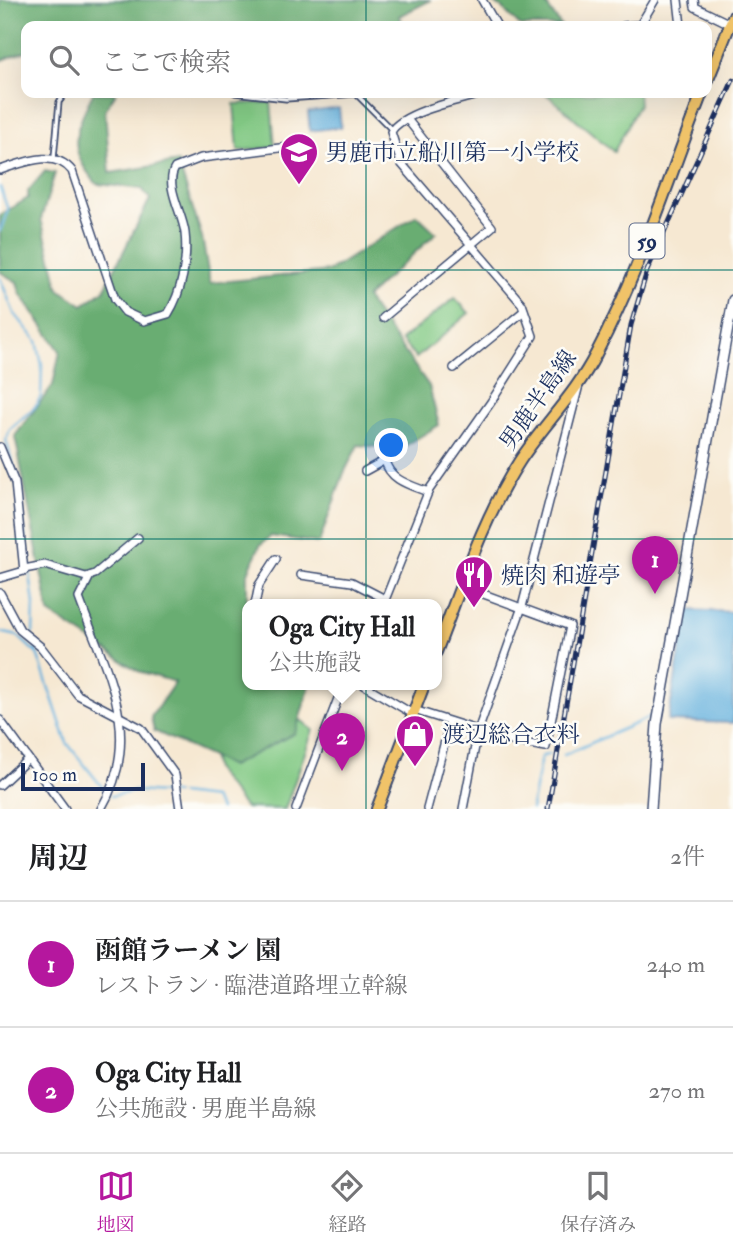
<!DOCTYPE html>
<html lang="ja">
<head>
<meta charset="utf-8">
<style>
	:root { --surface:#fff; --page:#f6f6f6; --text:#202124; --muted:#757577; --line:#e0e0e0; --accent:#b5179e }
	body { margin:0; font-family:"IM FELL Double Pica","Noto Serif JP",serif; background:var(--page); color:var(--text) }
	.scale { position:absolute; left:21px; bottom:18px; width:124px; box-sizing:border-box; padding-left:7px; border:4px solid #1b2f5e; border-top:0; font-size:19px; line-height:24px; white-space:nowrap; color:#1b2f5e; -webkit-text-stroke:5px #fdfcf7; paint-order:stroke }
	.you { position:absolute; left:392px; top:446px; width:24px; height:24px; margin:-18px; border:5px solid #fff; border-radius:50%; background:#1a73e8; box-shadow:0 0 0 10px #1a73e833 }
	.badge { display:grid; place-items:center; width:46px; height:46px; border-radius:50%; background:var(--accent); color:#fff; font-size:23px; font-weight:700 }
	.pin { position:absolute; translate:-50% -58px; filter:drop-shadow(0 2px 4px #0008) }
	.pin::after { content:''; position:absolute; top:37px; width:24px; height:21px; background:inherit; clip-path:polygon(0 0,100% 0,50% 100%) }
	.popup { position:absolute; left:242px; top:599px; width:200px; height:91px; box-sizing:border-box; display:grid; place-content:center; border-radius:14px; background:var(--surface); filter:drop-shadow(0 2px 5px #0005); font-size:23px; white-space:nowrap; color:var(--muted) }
	.popup b { font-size:26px; color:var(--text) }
	.popup::after { content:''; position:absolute; left:50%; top:100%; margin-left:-14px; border:14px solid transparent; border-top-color:var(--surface) }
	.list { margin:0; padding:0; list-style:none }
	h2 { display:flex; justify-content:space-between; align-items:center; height:91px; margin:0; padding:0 28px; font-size:30px }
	h2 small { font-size:23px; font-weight:400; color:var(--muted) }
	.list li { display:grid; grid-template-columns:46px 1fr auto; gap:21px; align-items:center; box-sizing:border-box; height:126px; padding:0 28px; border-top:2px solid var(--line) }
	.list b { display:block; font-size:26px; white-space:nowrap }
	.list p { margin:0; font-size:23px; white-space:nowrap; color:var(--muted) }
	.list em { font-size:23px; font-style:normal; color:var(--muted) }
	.icon { flex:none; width:38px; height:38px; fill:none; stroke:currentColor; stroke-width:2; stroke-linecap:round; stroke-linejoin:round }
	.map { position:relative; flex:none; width:733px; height:809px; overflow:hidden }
	.search { position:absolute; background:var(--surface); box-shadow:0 7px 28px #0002; left:21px; right:21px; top:21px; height:77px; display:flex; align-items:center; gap:18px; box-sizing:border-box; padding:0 24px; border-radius:14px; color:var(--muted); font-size:26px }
	.sheet { height:343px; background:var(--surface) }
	nav { display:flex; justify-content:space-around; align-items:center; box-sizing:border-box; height:98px; border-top:2px solid var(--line); background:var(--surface); font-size:19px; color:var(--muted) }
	nav a { display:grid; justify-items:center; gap:4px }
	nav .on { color:var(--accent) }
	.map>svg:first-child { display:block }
	.green { fill:#82c984; stroke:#4e7c71; stroke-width:2 }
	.forest { fill:#69ad72; stroke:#426e68; stroke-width:2 }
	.water { fill:#64b0dd; stroke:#40709e; stroke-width:2 }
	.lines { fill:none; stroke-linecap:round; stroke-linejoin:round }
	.stream { stroke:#64b0dd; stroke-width:2.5 }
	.service-casing { stroke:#3c4b6f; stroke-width:7 }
	.minor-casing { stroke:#3c4b6f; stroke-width:10 }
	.tertiary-casing { stroke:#3c4b6f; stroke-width:12 }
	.primary-casing { stroke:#3c4b6f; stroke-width:14 }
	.service { stroke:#fff; stroke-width:3.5 }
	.minor { stroke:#fff; stroke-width:7 }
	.tertiary { stroke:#fff; stroke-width:9 }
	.primary { stroke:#f0c369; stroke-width:10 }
	.rail-casing { stroke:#1b2f5e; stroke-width:5 }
	.rail { stroke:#fdfcf7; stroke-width:2.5; stroke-dasharray:8; stroke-linecap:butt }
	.grid { fill:none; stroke:#0f766e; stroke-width:2; stroke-opacity:0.55 }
	.labels { text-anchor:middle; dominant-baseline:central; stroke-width:5; stroke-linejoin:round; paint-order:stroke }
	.shield { fill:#fdfcf7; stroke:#5f6c8c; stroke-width:2 }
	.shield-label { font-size:21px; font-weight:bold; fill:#1b2f5e }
	.poi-label { font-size:23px; fill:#1b2f5e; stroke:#fdfcf7; text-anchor:start }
	.street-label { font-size:23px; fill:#1b2f5e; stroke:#fdfcf7 }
</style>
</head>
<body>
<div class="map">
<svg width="733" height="809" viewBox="0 0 733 809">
	<rect width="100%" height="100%" fill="#fdfcf7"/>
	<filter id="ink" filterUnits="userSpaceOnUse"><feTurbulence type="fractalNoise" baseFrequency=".0143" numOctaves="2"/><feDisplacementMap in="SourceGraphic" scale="14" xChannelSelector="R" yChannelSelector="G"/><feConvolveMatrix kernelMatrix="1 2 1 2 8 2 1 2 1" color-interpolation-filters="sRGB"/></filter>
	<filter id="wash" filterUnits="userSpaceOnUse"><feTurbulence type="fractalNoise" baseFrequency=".00686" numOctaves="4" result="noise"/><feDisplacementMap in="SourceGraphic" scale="28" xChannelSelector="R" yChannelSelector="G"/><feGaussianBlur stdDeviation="1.57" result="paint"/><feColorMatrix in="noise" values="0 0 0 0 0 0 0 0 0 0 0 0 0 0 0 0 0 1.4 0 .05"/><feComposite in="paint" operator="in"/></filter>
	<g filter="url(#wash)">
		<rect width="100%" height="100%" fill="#f6e8d2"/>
		<g class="green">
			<polygon points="545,93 638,93 639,104 614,152"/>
			<polygon points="271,102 275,147 238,151 234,104"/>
			<polygon points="455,298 469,313 416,358 401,340"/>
			<polygon points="290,711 313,730 285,809 245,808 215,770 209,742"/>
		</g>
		<g class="forest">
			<polygon points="0,0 431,0 399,16 405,26 26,26 26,51 0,61"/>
			<polygon points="488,0 543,0 561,26 520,26 501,7"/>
			<path d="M93 93H116L105 110 110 173 178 162 202 237 210 283 329 271 417 215 436 233 366 298 429 386 439 425 400 449 358 445 344 473 319 543 271 536 260 545 247 575V685H310L295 733 231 766 154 731 151 717 175 682 138 671 49 613 15 436 53 385 60 351 20 293 17 282 0 272V215L28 198V191L45 171 55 173 41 219 59 289 83 305 104 290 150 199 142 189 97 184C66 150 74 132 93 93Z"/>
		</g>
		<g class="water">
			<polygon points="339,108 341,127 310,131 308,112"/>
			<polygon points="687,610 733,612 733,723 668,721"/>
		</g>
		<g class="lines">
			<g class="stream">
				<polyline points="0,187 8,210 0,231"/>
				<polyline points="0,278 14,313 37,341 42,365 41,396 35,407 10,429 6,440 18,482"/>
				<polyline points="20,499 34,604 33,633"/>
				<polyline points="0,632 18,636 36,653"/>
				<polyline points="36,650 67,743 107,793"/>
				<polyline points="564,755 657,714"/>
				<polyline points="180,794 213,798 220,809"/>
				<polyline points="111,796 136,791 176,794"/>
				<polyline points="531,809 541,757 549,754"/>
			</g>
		</g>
	</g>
	<g filter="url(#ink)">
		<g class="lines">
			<defs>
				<g id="service">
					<polyline points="235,93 286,99 356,94 392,130"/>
					<polyline points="54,158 59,102 66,93"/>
				</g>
				<g id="minor">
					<polyline points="482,0 497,26"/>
					<polyline points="678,0 681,26"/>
					<polyline points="694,0 695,7 730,24"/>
					<polyline points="624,26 640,25 655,0"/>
					<path d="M0 170C23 163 54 148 72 171L115 299 125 312 144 321 168 314C182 292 188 259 185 233 183 214 164 185 175 168L201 158 303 145"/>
					<polyline points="383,318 492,227 407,119"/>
					<polyline points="454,368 524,311"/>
					<polyline points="0,447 15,483 24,571 0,578"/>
					<path d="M365 471 385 460C389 480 410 485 428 492"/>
					<polyline points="24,569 45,565 86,577 95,574 138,538"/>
					<polyline points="301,575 352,582 385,599"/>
					<path d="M90 576 79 598C105 670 145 734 101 809"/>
					<polyline points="0,593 20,630 41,647 78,695 141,728 175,775 180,809"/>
					<polyline points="255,605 259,585 276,559"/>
					<path d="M383 605 429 490 491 402 533 336 522 304 401 163 391 132C401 112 463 99 485 93"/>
					<polyline points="364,685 413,714"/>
					<polyline points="414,710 512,741 546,747 570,626 462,586"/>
					<polyline points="0,720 65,809"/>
					<polyline points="0,785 28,759"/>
					<polyline points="296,809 342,688 346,685"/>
					<polyline points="427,809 450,722"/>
					<polyline points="463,809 478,731 522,607 579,385"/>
				</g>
				<polyline id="tertiary" points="651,809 657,724 733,300"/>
				<g id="primary">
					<polyline points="707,82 733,17"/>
					<path d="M436 652C461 588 482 520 519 462 543 425 576 394 596 354 640 271 668 180 702 93"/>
					<polyline points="377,809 424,685"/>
				</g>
			</defs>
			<use href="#service" class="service-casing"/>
			<use href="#minor" class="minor-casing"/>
			<use href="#tertiary" class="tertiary-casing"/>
			<use href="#primary" class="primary-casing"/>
			<use href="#service" class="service"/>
			<use href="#minor" class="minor"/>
			<use href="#tertiary" class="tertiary"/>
			<use href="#primary" class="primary"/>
			<defs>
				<polyline id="rail" points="548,809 631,325 647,271 733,80"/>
			</defs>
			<use href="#rail" class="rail-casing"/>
			<use href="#rail" class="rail"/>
		</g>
	</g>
	<path class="grid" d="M366 0V26M366 93V809M0 270H733M0 539H733"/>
	<defs>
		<symbol id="school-pin" viewBox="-11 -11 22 30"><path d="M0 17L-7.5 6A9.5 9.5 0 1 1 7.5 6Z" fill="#b5179e" stroke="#fdfcf7"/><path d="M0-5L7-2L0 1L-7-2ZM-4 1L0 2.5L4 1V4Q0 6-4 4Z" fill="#fff"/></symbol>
		<symbol id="restaurant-pin" viewBox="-11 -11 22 30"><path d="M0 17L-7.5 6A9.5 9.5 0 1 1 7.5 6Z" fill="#b5179e" stroke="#fdfcf7"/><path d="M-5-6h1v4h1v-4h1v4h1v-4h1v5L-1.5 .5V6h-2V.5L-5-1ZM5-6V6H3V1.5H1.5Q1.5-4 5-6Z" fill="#fff"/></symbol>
		<symbol id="shop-pin" viewBox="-11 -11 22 30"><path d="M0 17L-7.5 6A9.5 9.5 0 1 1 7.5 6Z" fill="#b5179e" stroke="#fdfcf7"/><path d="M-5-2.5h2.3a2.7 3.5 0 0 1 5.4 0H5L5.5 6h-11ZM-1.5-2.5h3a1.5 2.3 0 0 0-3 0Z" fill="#fff"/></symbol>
	</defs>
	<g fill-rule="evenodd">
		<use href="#school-pin" x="277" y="130" width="44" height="60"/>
		<use href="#restaurant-pin" x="452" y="553" width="44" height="60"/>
		<use href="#shop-pin" x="393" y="712" width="44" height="60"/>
	</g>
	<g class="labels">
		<rect class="shield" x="629.5" y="223.5" width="35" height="35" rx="5"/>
		<g class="shield-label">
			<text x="647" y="241">59</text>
		</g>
		<g class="poi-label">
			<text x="326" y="152">男鹿市立船川第一小学校</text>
			<text x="501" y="575">焼肉 和遊亭</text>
			<text x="442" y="734">渡辺総合衣料</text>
		</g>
		<g class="street-label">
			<text transform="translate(538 400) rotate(-55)">男鹿半島線</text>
		</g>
	</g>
</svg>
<div class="scale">100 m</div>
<div class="you"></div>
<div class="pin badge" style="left:655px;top:594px">1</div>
<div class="pin badge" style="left:342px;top:771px">2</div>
<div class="popup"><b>Oga City Hall</b>公共施設</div>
<div class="search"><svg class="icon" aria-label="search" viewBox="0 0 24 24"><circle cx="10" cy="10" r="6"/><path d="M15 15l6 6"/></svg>ここで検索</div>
</div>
<section class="sheet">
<h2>周辺<small>2件</small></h2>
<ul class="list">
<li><span class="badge">1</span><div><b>函館ラーメン 園</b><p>レストラン · 臨港道路埋立幹線</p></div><em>240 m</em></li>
<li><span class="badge">2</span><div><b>Oga City Hall</b><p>公共施設 · 男鹿半島線</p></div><em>270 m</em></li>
</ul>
</section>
<nav>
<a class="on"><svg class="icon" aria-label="map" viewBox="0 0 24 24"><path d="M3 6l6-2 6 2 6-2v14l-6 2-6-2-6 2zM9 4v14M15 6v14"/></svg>地図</a>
<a><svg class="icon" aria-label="directions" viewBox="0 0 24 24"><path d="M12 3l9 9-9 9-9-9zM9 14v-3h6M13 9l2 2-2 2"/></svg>経路</a>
<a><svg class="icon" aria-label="saved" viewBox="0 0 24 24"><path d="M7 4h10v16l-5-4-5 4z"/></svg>保存済み</a>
</nav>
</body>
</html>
